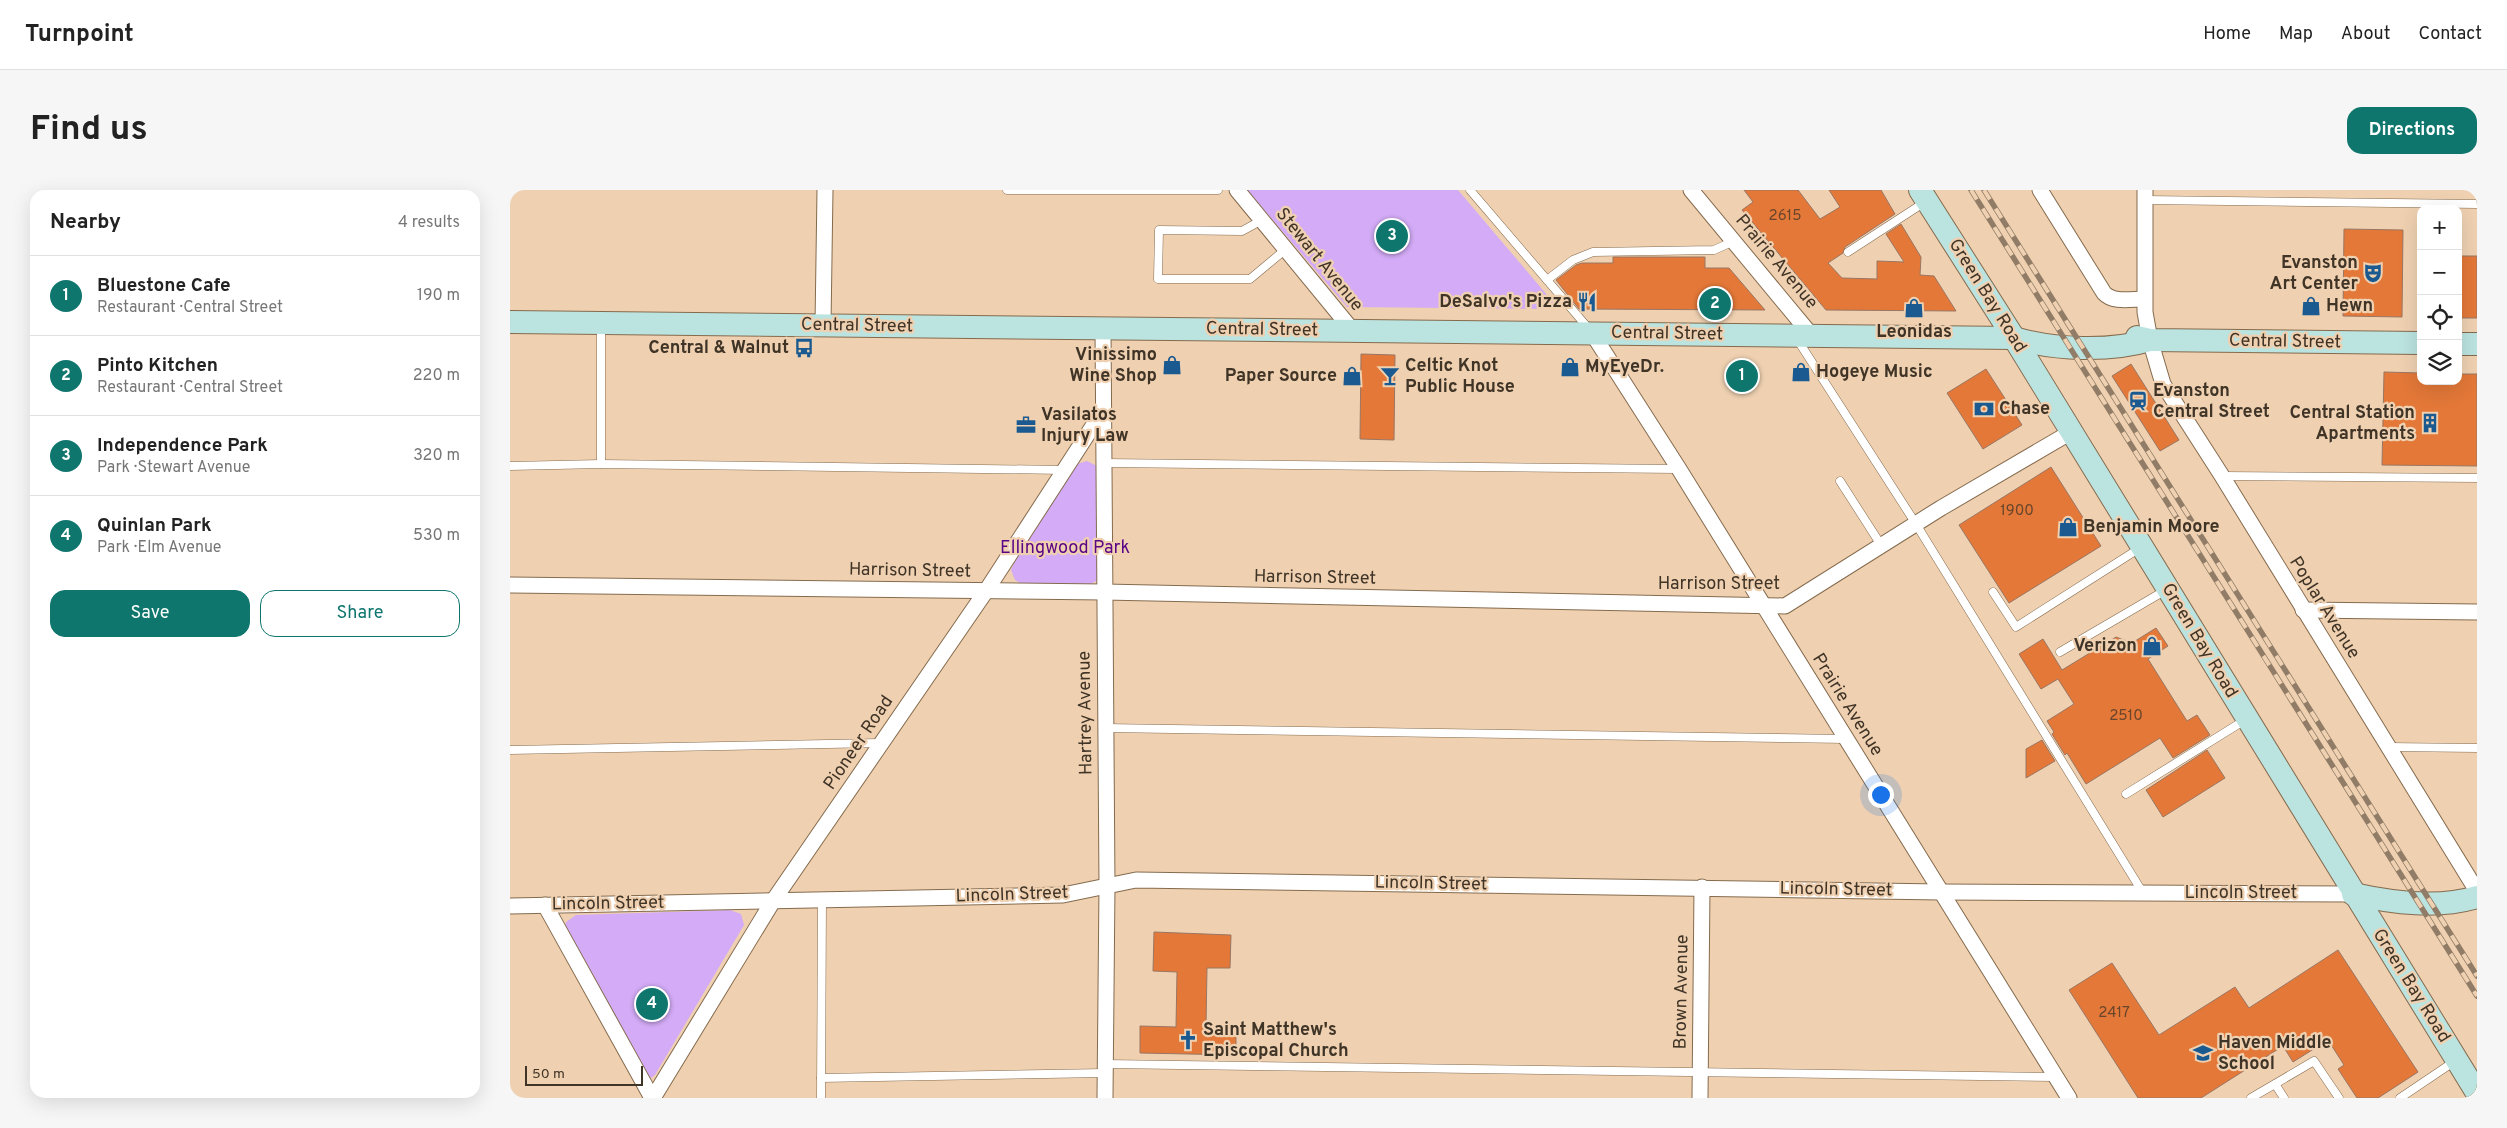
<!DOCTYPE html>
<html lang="en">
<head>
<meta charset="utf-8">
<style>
	:root { --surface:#fff; --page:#f6f6f6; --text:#222; --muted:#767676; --line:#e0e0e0; --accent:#0f766e }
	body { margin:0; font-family:Overpass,sans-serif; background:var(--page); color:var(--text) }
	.controls { position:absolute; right:15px; top:15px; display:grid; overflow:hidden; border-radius:10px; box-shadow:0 5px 20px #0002 }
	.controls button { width:45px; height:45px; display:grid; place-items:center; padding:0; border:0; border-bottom:1px solid var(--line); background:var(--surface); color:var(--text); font:25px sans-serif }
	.scale { position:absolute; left:15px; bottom:12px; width:118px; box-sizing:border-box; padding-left:5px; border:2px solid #403427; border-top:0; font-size:14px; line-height:18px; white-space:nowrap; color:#403427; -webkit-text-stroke:4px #efd1b1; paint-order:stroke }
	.you { position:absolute; left:1370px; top:604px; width:18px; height:18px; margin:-12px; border:4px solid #fff; border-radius:50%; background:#1a73e8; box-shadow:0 0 0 8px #1a73e833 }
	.badge { display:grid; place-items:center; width:32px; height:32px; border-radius:50%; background:var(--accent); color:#fff; font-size:16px; font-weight:700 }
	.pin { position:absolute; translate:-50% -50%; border:2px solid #fff; box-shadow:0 1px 5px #0006 }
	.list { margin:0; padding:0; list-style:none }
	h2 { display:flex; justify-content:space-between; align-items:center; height:65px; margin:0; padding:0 20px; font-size:21px }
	h2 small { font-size:16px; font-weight:400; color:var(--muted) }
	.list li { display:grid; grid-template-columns:32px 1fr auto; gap:15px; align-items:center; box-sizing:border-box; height:80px; padding:0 20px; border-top:1px solid var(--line) }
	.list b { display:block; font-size:19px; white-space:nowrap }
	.list p { margin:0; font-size:16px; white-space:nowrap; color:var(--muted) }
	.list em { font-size:16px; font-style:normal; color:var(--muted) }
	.actions { display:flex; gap:10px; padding:15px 20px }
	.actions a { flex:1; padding:11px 0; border:1px solid var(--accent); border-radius:15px; text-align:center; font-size:18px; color:var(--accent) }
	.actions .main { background:var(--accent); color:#fff }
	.icon { flex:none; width:28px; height:28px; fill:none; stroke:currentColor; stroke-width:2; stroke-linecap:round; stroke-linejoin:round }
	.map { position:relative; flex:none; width:1967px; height:908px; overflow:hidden; border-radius:15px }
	header { display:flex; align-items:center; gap:30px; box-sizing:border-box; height:70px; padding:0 25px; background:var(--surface); border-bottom:1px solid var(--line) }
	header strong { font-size:24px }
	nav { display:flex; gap:28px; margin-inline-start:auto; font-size:18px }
	.intro { display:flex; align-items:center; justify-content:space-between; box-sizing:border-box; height:120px; padding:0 30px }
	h1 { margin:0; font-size:35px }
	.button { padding:12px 22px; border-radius:15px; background:var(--accent); color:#fff; font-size:18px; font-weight:700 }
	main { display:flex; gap:30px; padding:0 30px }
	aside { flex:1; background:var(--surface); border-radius:15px; box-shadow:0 5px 20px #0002 }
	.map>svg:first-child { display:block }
	.green { fill:#d3abf6 }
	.building { fill:#e37838; stroke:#9a7663 }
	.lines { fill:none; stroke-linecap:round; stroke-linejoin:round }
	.lane-casing { stroke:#856b4e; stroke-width:9 }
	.street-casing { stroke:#856b4e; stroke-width:17 }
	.secondary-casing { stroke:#856b4e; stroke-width:24 }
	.lane { stroke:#fff; stroke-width:8 }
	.street { stroke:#fff; stroke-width:15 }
	.secondary { stroke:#bbe3e0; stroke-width:22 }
	.rail-casing { stroke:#917d67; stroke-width:5.5 }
	.rail { stroke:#efd1b1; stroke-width:4; stroke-dasharray:11; stroke-linecap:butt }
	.labels { text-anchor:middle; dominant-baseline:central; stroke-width:4.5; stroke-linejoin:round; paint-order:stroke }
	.number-label { font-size:15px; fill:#69452b }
	.street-label { font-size:18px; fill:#403427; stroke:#efd1b1 }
	.poi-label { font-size:18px; font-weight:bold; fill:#403427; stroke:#efd1b1; text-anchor:start }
	.park-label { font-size:18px; fill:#5a0486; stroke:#efd1b1 }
</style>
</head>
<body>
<header>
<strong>Turnpoint</strong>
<nav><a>Home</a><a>Map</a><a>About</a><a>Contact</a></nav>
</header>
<div class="intro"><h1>Find us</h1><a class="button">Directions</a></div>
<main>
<aside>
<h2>Nearby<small>4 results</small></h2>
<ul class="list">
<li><span class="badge">1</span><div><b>Bluestone Cafe</b><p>Restaurant · Central Street</p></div><em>190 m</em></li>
<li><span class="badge">2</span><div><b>Pinto Kitchen</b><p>Restaurant · Central Street</p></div><em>220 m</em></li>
<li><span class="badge">3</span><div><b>Independence Park</b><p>Park · Stewart Avenue</p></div><em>320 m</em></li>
<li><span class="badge">4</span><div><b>Quinlan Park</b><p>Park · Elm Avenue</p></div><em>530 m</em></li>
</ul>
<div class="actions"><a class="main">Save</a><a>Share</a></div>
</aside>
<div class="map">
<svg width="1967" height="908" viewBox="0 0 1967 908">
	<rect width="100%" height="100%" fill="#efd1b1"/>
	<g class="green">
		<polygon points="737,0 948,0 1049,119 837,117"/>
		<polygon points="577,271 587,276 588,390 581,394 510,393 505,390 501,380 504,373 567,274"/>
		<polygon points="220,720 231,724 234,735 145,885 141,888 137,886 55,736 56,732 66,725"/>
	</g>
	<g class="building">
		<polygon points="1234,0 1288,0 1310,29 1330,17 1319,0 1371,0 1385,24 1335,57 1333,63 1318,73 1332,88 1367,89 1367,71 1394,72 1376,44 1391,34 1411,67 1410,85 1424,86 1446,121 1316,120 1232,20 1243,12"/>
		<polygon points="1834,39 1893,40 1892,127 1833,126"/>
		<rect x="1948" y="66" width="19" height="62"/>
		<polygon points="1103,67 1195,67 1195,78 1219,78 1255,120 1069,119 1046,90 1066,75 1072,73 1103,73"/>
		<polygon points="851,164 885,165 884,250 850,249"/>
		<polygon points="1621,174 1669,250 1650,261 1602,186"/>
		<polygon points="1476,179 1512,235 1473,259 1437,203"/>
		<polygon points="1874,182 1911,183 1911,191 1948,191 1948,184 1967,184 1967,276 1872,275"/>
		<polygon points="1541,277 1591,356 1499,413 1449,335"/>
		<polygon points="1646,438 1658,456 1638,469 1677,531 1687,525 1700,545 1663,568 1650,548 1576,594 1557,563 1555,565 1542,544 1544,542 1537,531 1564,514 1548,489 1531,499 1509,464 1533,449 1552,480 1606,447 1622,453"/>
		<polygon points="1532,550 1545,571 1516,588 1516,559"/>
		<polygon points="1697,560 1715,588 1653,627 1636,600"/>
		<polygon points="644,742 721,745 720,778 697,778 696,837 726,838 726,865 630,863 630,836 666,837 667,782 643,781"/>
		<polygon points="1828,760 1908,882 1868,908 1847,908 1828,879 1834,875 1818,850 1783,872 1773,856 1691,908 1628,908 1559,800 1602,773 1649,845 1725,797 1739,818"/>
	</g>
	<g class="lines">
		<defs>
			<g id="lane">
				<polyline points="497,0 708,0"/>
				<polyline points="960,0 1079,139"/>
				<polyline points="1635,10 1967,14"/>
				<polyline points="752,30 732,41 649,40 648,89 740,89 776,59"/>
				<polyline points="1338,62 1415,12"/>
				<polyline points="1037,90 1063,70 1083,62 1204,60 1224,51"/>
				<polyline points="1287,149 1406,334 1633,703"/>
				<polyline points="593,273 1168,279"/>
				<polyline points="91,274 91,135"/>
				<polyline points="0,276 91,274 555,280"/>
				<polyline points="1712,286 1967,288"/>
				<polyline points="1330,291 1371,355"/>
				<polyline points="1483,402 1506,437 1630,358"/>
				<polyline points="1550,462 1656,400"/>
				<polyline points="595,538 1336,549"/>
				<polyline points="1878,557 1967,558"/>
				<polyline points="0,560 370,553"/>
				<polyline points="1616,604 1735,530"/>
				<polyline points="595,874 1545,887"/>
				<polyline points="311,888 595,883"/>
				<polyline points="1765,894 1774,908"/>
				<polyline points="311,908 312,710"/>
				<polyline points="1741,908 1804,871 1829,908"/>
				<polyline points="1890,908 1945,871"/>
			</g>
			<g id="street">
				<polyline points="727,0 843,141"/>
				<polyline points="1181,0 1302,146"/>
				<path d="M1530 0 1594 103C1603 113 1621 109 1634 109"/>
				<polyline points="1635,0 1635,122 1640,150 1653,194 1712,286 1967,701"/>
				<polyline points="313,135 315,0"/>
				<polyline points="593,138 597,695 595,908"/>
				<polyline points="1082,143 1169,279 1559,908"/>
				<polyline points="0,395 594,402 1275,416 1431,318 1561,242"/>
				<polyline points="1793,420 1967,422"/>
				<polyline points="35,715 142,908"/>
				<polyline points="0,716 553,705 626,690 1430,702 1843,704"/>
				<polyline points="143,908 263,711 476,401 592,222"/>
				<polyline points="1190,908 1192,697"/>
			</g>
			<g id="secondary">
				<polyline points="1410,0 1504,148 1967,903"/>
				<path d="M0 132 1504 148C1544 160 1600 162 1640 150"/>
				<polyline points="1627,147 1640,150 1911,153"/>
				<polyline points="1948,154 1967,154"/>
				<path d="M1843 704C1883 713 1928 719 1967 707"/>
			</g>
		</defs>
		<use href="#lane" class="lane-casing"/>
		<use href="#street" class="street-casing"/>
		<use href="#secondary" class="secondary-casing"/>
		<use href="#lane" class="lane"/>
		<use href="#street" class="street"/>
		<use href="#secondary" class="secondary"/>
		<defs>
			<g id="rail">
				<polyline points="1461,0 1967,806"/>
				<polyline points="1474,0 1967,786"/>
			</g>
		</defs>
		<use href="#rail" class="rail-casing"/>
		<use href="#rail" class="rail"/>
	</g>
	<defs>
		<symbol id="theatre-bare" viewBox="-9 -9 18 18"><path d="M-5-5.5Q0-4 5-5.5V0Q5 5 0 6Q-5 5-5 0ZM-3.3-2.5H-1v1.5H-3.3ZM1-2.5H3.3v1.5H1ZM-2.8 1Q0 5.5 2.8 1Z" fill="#1a5a90" stroke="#efd1b1" stroke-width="2.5" paint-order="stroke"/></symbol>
		<symbol id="restaurant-bare" viewBox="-9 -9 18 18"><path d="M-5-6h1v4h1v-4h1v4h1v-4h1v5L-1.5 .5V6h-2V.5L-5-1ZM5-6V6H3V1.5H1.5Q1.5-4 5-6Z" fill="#1a5a90" stroke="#efd1b1" stroke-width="2.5" paint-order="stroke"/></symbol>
		<symbol id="shop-bare" viewBox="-9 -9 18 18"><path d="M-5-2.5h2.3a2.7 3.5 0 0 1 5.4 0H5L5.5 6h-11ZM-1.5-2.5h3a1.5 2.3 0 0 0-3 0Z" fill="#1a5a90" stroke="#efd1b1" stroke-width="2.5" paint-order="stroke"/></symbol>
		<symbol id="bus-bare" viewBox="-9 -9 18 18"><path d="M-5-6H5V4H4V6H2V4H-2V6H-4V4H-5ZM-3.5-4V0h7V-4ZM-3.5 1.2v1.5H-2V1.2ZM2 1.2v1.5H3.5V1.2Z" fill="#1a5a90" stroke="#efd1b1" stroke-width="2.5" paint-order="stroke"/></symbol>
		<symbol id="bar-bare" viewBox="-9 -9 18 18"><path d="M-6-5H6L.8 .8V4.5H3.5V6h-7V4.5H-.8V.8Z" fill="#1a5a90" stroke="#efd1b1" stroke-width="2.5" paint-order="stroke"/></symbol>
		<symbol id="station-bare" viewBox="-9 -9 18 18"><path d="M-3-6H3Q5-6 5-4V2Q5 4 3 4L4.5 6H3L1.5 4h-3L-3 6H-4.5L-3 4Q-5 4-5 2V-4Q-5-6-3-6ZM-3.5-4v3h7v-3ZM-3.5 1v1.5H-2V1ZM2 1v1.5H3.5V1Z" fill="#1a5a90" stroke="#efd1b1" stroke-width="2.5" paint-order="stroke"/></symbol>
		<symbol id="bank-bare" viewBox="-9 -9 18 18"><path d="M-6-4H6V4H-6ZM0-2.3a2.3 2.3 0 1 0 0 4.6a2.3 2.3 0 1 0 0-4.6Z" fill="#1a5a90" stroke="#efd1b1" stroke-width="2.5" paint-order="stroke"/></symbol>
		<symbol id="building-bare" viewBox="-9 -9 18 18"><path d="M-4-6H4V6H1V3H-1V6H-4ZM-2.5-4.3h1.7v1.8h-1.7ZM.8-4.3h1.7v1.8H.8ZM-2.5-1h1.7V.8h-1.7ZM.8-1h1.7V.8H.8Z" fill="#1a5a90" stroke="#efd1b1" stroke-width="2.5" paint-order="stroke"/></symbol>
		<symbol id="office-bare" viewBox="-9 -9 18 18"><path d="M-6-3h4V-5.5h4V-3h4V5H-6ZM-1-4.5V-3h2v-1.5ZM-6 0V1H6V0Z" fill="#1a5a90" stroke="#efd1b1" stroke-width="2.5" paint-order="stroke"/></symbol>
		<symbol id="church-bare" viewBox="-9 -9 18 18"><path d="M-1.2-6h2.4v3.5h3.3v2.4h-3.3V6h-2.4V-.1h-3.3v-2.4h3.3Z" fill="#1a5a90" stroke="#efd1b1" stroke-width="2.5" paint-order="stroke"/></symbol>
		<symbol id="school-bare" viewBox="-9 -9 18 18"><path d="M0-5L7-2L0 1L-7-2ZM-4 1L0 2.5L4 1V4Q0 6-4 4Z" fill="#1a5a90" stroke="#efd1b1" stroke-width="2.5" paint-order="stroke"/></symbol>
	</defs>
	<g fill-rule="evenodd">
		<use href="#theatre-bare" x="1849" y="69" width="28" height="28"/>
		<use href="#restaurant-bare" x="1063" y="98" width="28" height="28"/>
		<use href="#shop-bare" x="1787" y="102" width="28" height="28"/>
		<use href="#shop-bare" x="1390" y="104" width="28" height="28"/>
		<use href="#bus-bare" x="280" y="144" width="28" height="28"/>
		<use href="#shop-bare" x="648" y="161" width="28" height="28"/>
		<use href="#shop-bare" x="1046" y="163" width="28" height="28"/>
		<use href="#shop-bare" x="1277" y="168" width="28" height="28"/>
		<use href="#shop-bare" x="828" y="172" width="28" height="28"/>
		<use href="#bar-bare" x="866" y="172" width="28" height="28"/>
		<use href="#station-bare" x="1614" y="197" width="28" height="28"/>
		<use href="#bank-bare" x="1460" y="205" width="28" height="28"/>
		<use href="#building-bare" x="1906" y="219" width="28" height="28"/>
		<use href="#office-bare" x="502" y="221" width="28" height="28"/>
		<use href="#shop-bare" x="1544" y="323" width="28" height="28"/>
		<use href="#shop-bare" x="1628" y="442" width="28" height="28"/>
		<use href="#church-bare" x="664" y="836" width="28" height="28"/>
		<use href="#school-bare" x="1679" y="849" width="28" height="28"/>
	</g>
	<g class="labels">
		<g class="number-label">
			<text x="1275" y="26">2615</text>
			<text x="1507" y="321">1900</text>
			<text x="1616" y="526">2510</text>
			<text x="1604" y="823">2417</text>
		</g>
		<g class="street-label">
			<text transform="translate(809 70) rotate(51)">Stewart Avenue</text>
			<text transform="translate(1266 72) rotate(50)">Prairie Avenue</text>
			<text transform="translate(1477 106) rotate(58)">Green Bay Road</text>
			<text transform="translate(347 136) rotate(1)">Central Street</text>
			<text transform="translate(752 140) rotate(1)">Central Street</text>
			<text transform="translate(1157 144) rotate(1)">Central Street</text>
			<text transform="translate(1775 152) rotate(1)">Central Street</text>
			<text transform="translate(400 381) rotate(1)">Harrison Street</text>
			<text transform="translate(805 388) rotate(1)">Harrison Street</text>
			<text x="1209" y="394">Harrison Street</text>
			<text transform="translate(1814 418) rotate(58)">Poplar Avenue</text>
			<text transform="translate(1689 451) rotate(59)">Green Bay Road</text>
			<text transform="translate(1337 515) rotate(58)">Prairie Avenue</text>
			<text transform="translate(576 523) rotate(-91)">Hartrey Avenue</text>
			<text transform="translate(349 553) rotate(-56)">Pioneer Road</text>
			<text transform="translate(921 694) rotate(1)">Lincoln Street</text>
			<text transform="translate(1326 700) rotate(1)">Lincoln Street</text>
			<text x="1731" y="703">Lincoln Street</text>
			<text transform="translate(502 705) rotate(-2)">Lincoln Street</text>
			<text transform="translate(98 714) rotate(-1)">Lincoln Street</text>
			<text transform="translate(1901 796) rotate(58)">Green Bay Road</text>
			<text transform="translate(1172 802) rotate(-89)">Brown Avenue</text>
		</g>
		<g class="poi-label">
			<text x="1848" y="73" text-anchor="end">Evanston<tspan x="1848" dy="21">Art Center</tspan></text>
			<text x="1062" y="112" text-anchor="end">DeSalvo's Pizza</text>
			<text x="1816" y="116">Hewn</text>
			<text x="1404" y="142" text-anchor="middle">Leonidas</text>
			<text x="279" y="158" text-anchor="end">Central &amp; Walnut</text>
			<text x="647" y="165" text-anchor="end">Vinissimo<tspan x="647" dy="21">Wine Shop</tspan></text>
			<text x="895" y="176">Celtic Knot<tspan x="895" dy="21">Public House</tspan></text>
			<text x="1075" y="177">MyEyeDr.</text>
			<text x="1306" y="182">Hogeye Music</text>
			<text x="827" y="186" text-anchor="end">Paper Source</text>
			<text x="1643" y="201">Evanston<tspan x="1643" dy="21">Central Street</tspan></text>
			<text x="1489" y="219">Chase</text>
			<text x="1905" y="223" text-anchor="end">Central Station<tspan x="1905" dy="21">Apartments</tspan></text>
			<text x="531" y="225">Vasilatos<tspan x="531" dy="21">Injury Law</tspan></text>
			<text x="1573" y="337">Benjamin Moore</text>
			<text x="1627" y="456" text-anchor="end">Verizon</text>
			<text x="693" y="840">Saint Matthew's<tspan x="693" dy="21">Episcopal Church</tspan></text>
			<text x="1708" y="853">Haven Middle<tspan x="1708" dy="21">School</tspan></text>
		</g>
		<g class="park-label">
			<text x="555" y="358">Ellingwood Park</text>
		</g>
	</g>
</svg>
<div class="controls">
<button>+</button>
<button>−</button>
<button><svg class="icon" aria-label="locate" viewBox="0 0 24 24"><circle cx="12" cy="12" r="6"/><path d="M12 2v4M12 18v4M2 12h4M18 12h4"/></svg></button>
<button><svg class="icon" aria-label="layers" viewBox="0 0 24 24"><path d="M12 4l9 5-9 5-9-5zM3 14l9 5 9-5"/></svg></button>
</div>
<div class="scale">50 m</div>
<div class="you"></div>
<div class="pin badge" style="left:1232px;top:186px">1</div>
<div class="pin badge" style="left:1205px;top:114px">2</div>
<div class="pin badge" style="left:882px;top:46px">3</div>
<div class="pin badge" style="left:142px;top:814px">4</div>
</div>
</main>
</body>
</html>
